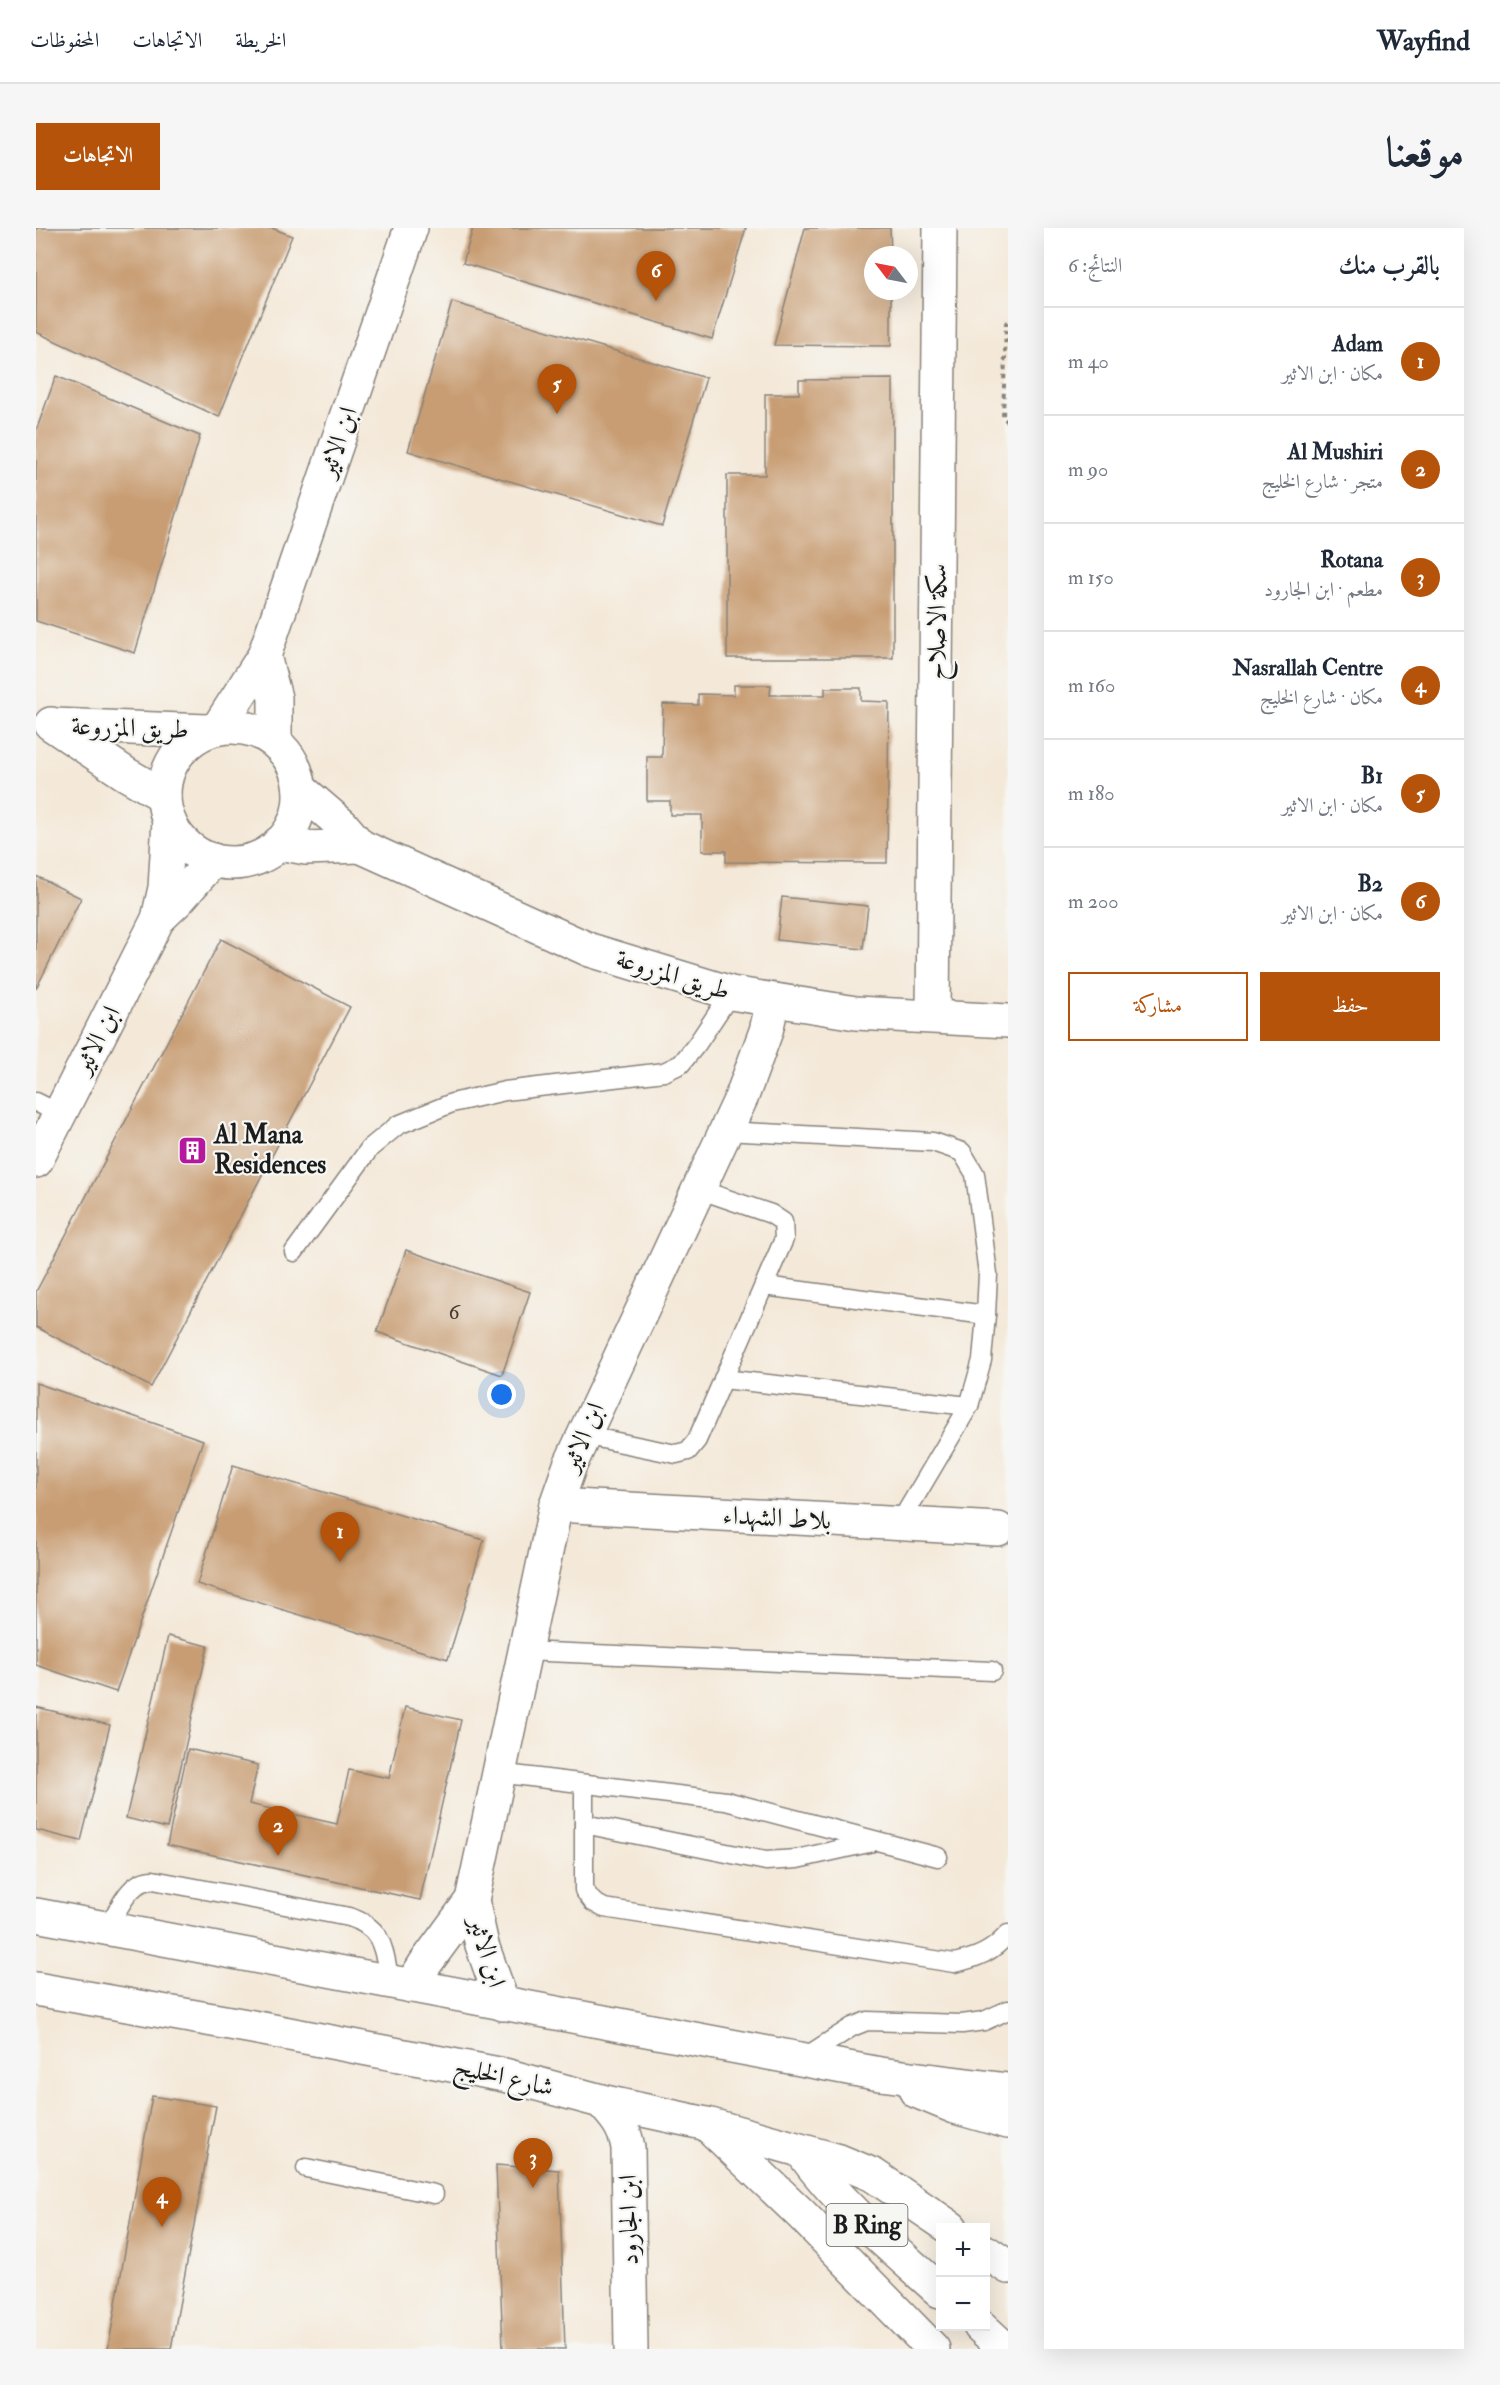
<!DOCTYPE html>
<html lang="ar">
<head>
<meta charset="utf-8">
<style>
	:root { --surface:#fff; --page:#f6f6f7; --text:#1f2937; --muted:#747a83; --line:#e0e1e3; --accent:#b45309 }
	body { margin:0; font-family:"IM FELL Double Pica",Amiri,serif; background:var(--page); color:var(--text); direction:rtl }
	.controls { position:absolute; right:18px; bottom:18px; display:grid; overflow:hidden; border-radius:0px; box-shadow:0 6px 24px #0002 }
	.controls button { width:54px; height:54px; display:grid; place-items:center; padding:0; border:0; border-bottom:2px solid var(--line); background:var(--surface); color:var(--text); font:30px sans-serif }
	.compass { position:absolute; left:828px; top:18px; width:54px; height:54px; border-radius:50%; background:var(--surface); box-shadow:0 6px 24px #0002; rotate:302deg }
	.you { position:absolute; left:466px; top:1167px; width:21px; height:21px; margin:-15px; border:4px solid #fff; border-radius:50%; background:#1a73e8; box-shadow:0 0 0 9px #1a73e833 }
	.badge { display:grid; place-items:center; width:39px; height:39px; border-radius:50%; background:var(--accent); color:#fff; font-size:20px; font-weight:700 }
	.pin { position:absolute; translate:-50% -50px; filter:drop-shadow(0 2px 3px #0008) }
	.pin::after { content:''; position:absolute; top:32px; width:21px; height:18px; background:inherit; clip-path:polygon(0 0,100% 0,50% 100%) }
	.list { margin:0; padding:0; list-style:none }
	h2 { display:flex; justify-content:space-between; align-items:center; height:78px; margin:0; padding:0 24px; font-size:26px }
	h2 small { font-size:20px; font-weight:400; color:var(--muted) }
	.list li { display:grid; grid-template-columns:39px 1fr auto; gap:18px; align-items:center; box-sizing:border-box; height:108px; padding:0 24px; border-top:2px solid var(--line) }
	.list b { display:block; font-size:22px; white-space:nowrap }
	.list p { margin:0; font-size:20px; white-space:nowrap; color:var(--muted) }
	.list em { font-size:20px; font-style:normal; color:var(--muted) }
	.actions { display:flex; gap:12px; padding:18px 24px }
	.actions a { flex:1; padding:14px 0; border:2px solid var(--accent); border-radius:0px; text-align:center; font-size:21px; color:var(--accent) }
	.actions .main { background:var(--accent); color:#fff }
	.map { position:relative; flex:none; width:972px; height:2121px; overflow:hidden; direction:ltr; border-radius:0px }
	header { display:flex; align-items:center; gap:36px; box-sizing:border-box; height:84px; padding:0 30px; background:var(--surface); border-bottom:2px solid var(--line) }
	header strong { font-size:28px }
	nav { display:flex; gap:33px; margin-inline-start:auto; font-size:21px }
	.intro { display:flex; align-items:center; justify-content:space-between; box-sizing:border-box; height:144px; padding:0 36px }
	h1 { margin:0; font-size:42px }
	.button { padding:15px 27px; border-radius:0px; background:var(--accent); color:#fff; font-size:21px; font-weight:700 }
	main { display:flex; gap:36px; padding:0 36px }
	aside { flex:1; background:var(--surface); border-radius:0px; box-shadow:0 6px 24px #0002 }
	.map>svg:first-child { display:block }
	.building { fill:#c89d73 }
	.lines { fill:none; stroke-linecap:round; stroke-linejoin:round }
	.service-casing { stroke:#88827a; stroke-width:21 }
	.minor-casing { stroke:#88827a; stroke-width:36 }
	.primary-casing { stroke:#88827a; stroke-width:36 }
	.path { stroke:#88827a; stroke-width:4; stroke-dasharray:4.5 4.5; stroke-linecap:butt }
	.service { stroke:#fff; stroke-width:18 }
	.minor { stroke:#fff; stroke-width:33 }
	.primary { stroke:#fff; stroke-width:33 }
	.labels { text-anchor:middle; dominant-baseline:central; stroke-width:4.5; stroke-linejoin:round; paint-order:stroke }
	.number-label { font-size:22px; fill:#473c32 }
	.shield { fill:#f6f6f2; stroke:#5d5d5c; stroke-width:1.5 }
	.shield-label { font-size:24px; font-weight:bold; fill:#1c1c1c }
	.street-label { font-size:26px; fill:#1c1c1c; stroke:#f6f6f2 }
	.poi-label { font-size:26px; font-weight:bold; fill:#1c1c1c; stroke:#f6f6f2; text-anchor:start }
</style>
</head>
<body>
<header>
<strong>Wayfind</strong>
<nav><a>الخريطة</a><a>الاتجاهات</a><a>المحفوظات</a></nav>
</header>
<div class="intro"><h1>موقعنا</h1><a class="button">الاتجاهات</a></div>
<main>
<aside>
<h2>بالقرب منك<small>النتائج: 6</small></h2>
<ul class="list">
<li><span class="badge">1</span><div><b>Adam</b><p>مكان · ابن الاثير</p></div><em>40 m</em></li>
<li><span class="badge">2</span><div><b>Al Mushiri</b><p>متجر · شارع الخليج</p></div><em>90 m</em></li>
<li><span class="badge">3</span><div><b>Rotana</b><p>مطعم · ابن الجارود</p></div><em>150 m</em></li>
<li><span class="badge">4</span><div><b>Nasrallah Centre</b><p>مكان · شارع الخليج</p></div><em>160 m</em></li>
<li><span class="badge">5</span><div><b>B1</b><p>مكان · ابن الاثير</p></div><em>180 m</em></li>
<li><span class="badge">6</span><div><b>B2</b><p>مكان · ابن الاثير</p></div><em>200 m</em></li>
</ul>
<div class="actions"><a class="main">حفظ</a><a>مشاركة</a></div>
</aside>
<div class="map">
<svg width="972" height="2121" viewBox="0 0 972 2121">
	<rect width="100%" height="100%" fill="#f6f6f2"/>
	<filter id="ink" filterUnits="userSpaceOnUse"><feTurbulence type="fractalNoise" baseFrequency=".0167" numOctaves="2"/><feDisplacementMap in="SourceGraphic" scale="12" xChannelSelector="R" yChannelSelector="G"/><feConvolveMatrix kernelMatrix="1 2 1 2 8 2 1 2 1" color-interpolation-filters="sRGB"/></filter>
	<filter id="wash" filterUnits="userSpaceOnUse"><feTurbulence type="fractalNoise" baseFrequency=".008" numOctaves="4" result="noise"/><feDisplacementMap in="SourceGraphic" scale="24" xChannelSelector="R" yChannelSelector="G"/><feGaussianBlur stdDeviation="1.35" result="paint"/><feColorMatrix in="noise" values="0 0 0 0 0 0 0 0 0 0 0 0 0 0 0 0 0 1.4 0 .05"/><feComposite in="paint" operator="in"/></filter>
	<g filter="url(#wash)">
		<rect width="100%" height="100%" fill="#f4e9d9"/>
		<g id="blocks">
			<g class="building">
				<polygon points="0,0 236,0 256,8 183,189 0,104"/>
				<polygon points="437,0 710,0 676,111 427,35"/>
				<polygon points="769,0 854,0 855,27 837,27 837,63 855,63 855,118 738,117"/>
				<polygon points="416,74 670,150 626,298 372,223"/>
				<polygon points="20,148 164,208 99,425 0,393 0,203"/>
				<polygon points="857,151 857,430 691,430 691,247 729,247 729,166 763,166 763,152"/>
				<polygon points="698,457 735,457 734,467 789,467 789,460 825,460 825,473 853,474 851,635 690,634 690,623 666,623 666,587 634,587 634,573 611,573 611,529 626,529 627,476 662,477 662,466 698,467"/>
				<polygon points="0,648 45,670 0,761"/>
				<polygon points="746,669 832,678 827,721 741,712"/>
				<polygon points="185,711 314,779 115,1159 0,1099 0,1064"/>
				<polygon points="370,1022 494,1064 466,1147 341,1104"/>
				<polygon points="0,1155 167,1212 80,1464 0,1437"/>
				<polygon points="197,1237 448,1312 412,1431 161,1356"/>
				<polygon points="132,1408 172,1418 131,1600 90,1590"/>
				<polygon points="0,1479 74,1497 45,1613 0,1602"/>
				<polygon points="369,1479 425,1492 384,1672 131,1617 152,1521 222,1537 213,1576 301,1596 313,1542 353,1550"/>
				<polygon points="116,1868 180,1878 135,2121 72,2121"/>
				<polygon points="460,1937 523,1942 529,2121 467,2121"/>
			</g>
		</g>
	</g>
	<g filter="url(#ink)">
		<use href="#blocks" fill-opacity="0" stroke="#88827a" stroke-width="1.5"/>
		<g class="lines">
			<defs>
				<g id="service">
					<polyline points="0,874 24,886"/>
					<polyline points="689,903 897,914 926,924 939,946 952,1046 950,1087 946,1132 933,1178 863,1296"/>
					<polyline points="258,1024 334,920 362,897 416,875 469,863 628,844 645,836 661,816 695,765"/>
					<polyline points="728,1058 950,1087"/>
					<polyline points="687,1151 933,1178"/>
					<polyline points="547,1207 640,1226 652,1223 661,1212 748,1011 747,994 735,986 662,961"/>
					<polyline points="487,1423 956,1443"/>
					<polyline points="462,1545 690,1573 902,1629"/>
					<path d="M548 1556V1662L557 1674 568 1680 918 1735C941 1730 956 1724 972 1706"/>
					<polyline points="548,1596 730,1633 761,1631 837,1614"/>
					<path d="M72 1699C83 1681 93 1652 117 1652L313 1689C348 1700 347 1721 354 1753"/>
					<polyline points="766,1831 816,1799 831,1793 926,1796 948,1793 972,1782"/>
					<polyline points="270,1940 398,1966"/>
				</g>
				<g id="minor">
					<polyline points="228,428 239,470 239,513"/>
					<polyline points="15,496 90,546 128,568"/>
					<polyline points="18,497 171,503"/>
					<circle cx="196" cy="567" r="68"/>
					<polyline points="182,500 228,428 375,0"/>
					<polyline points="264,561 306,597 324,618 554,722 695,765 820,785 972,793"/>
					<polyline points="243,615 270,620 324,618"/>
					<polyline points="122,691 141,673 177,632"/>
					<polyline points="897,787 904,0"/>
					<polyline points="0,933 122,691 129,660 133,593"/>
					<polyline points="520,1277 962,1301"/>
					<polyline points="436,1672 446,1717 467,1776"/>
					<polyline points="375,1758 389,1736 436,1672 520,1277 534,1237 706,868 730,803 737,773"/>
					<path d="M565 1873C578 1887 589 1899 592 1920L595 2121"/>
				</g>
				<g id="primary">
					<polyline points="0,1687 844,1846 972,1862"/>
					<polyline points="0,1761 211,1798 468,1847 565,1873 671,1896 803,1933 837,1947 915,2000"/>
					<polyline points="880,1863 919,1879 972,1894"/>
					<polyline points="675,1900 765,1986 897,2121"/>
					<path d="M766 1924C806 1979 854 2018 904 2063"/>
					<polyline points="950,2024 972,2039"/>
					<polyline points="944,2098 969,2121"/>
				</g>
			</defs>
			<use href="#service" class="service-casing"/>
			<use href="#minor" class="minor-casing"/>
			<use href="#primary" class="primary-casing"/>
			<polyline class="path" points="972,94 970,95 967,189 972,194"/>
			<use href="#service" class="service"/>
			<use href="#minor" class="minor"/>
			<use href="#primary" class="primary"/>
		</g>
	</g>
	<defs>
		<symbol id="building-square" viewBox="-11 -11 22 22"><rect x="-9" y="-9" width="18" height="18" rx="4" fill="#b5179e" stroke="#f6f6f2"/><path d="M-4-6H4V6H1V3H-1V6H-4ZM-2.5-4.3h1.7v1.8h-1.7ZM.8-4.3h1.7v1.8H.8ZM-2.5-1h1.7V.8h-1.7ZM.8-1h1.7V.8H.8Z" fill="#fff"/></symbol>
	</defs>
	<g fill-rule="evenodd">
		<use href="#building-square" x="140" y="906" width="33" height="33"/>
	</g>
	<g class="labels">
		<g class="number-label">
			<text x="418" y="1084">6</text>
		</g>
		<rect class="shield" x="790.5" y="1976" width="81" height="42" rx="4.5"/>
		<g class="shield-label">
			<text x="831" y="1997">B Ring</text>
		</g>
		<g class="street-label">
			<text transform="translate(302 214) rotate(-71)">ابن الاثير</text>
			<text transform="translate(901 394) rotate(-89)">سكة الاصلاح</text>
			<text transform="translate(94 500) rotate(2)">طريق المزروعة</text>
			<text transform="translate(637 747) rotate(17)">طريق المزروعة</text>
			<text transform="translate(61 812) rotate(-63)">ابن الاثير</text>
			<text transform="translate(547 1209) rotate(-67)">ابن الاثير</text>
			<text transform="translate(741 1290) rotate(3)">بلاط الشهداء</text>
			<text transform="translate(451 1724) rotate(73)">ابن الاثير</text>
			<text transform="translate(468 1849) rotate(13)">شارع الخليج</text>
			<text transform="translate(593 1992) rotate(-91)">ابن الجارود</text>
		</g>
		<g class="poi-label">
			<text x="178" y="907">Al Mana<tspan x="178" dy="30">Residences</tspan></text>
		</g>
	</g>
</svg>
<div class="controls">
<button>+</button>
<button>−</button>
</div>
<svg class="compass" viewBox="-18 -18 36 36"><path d="M0-13l5 13h-10z" fill="#e53935"/><path d="M0 13l5-13h-10z" fill="#747a83"/></svg>
<div class="you"></div>
<div class="pin badge" style="left:304px;top:1334px">1</div>
<div class="pin badge" style="left:242px;top:1628px">2</div>
<div class="pin badge" style="left:497px;top:1960px">3</div>
<div class="pin badge" style="left:126px;top:1999px">4</div>
<div class="pin badge" style="left:521px;top:186px">5</div>
<div class="pin badge" style="left:620px;top:73px">6</div>
</div>
</main>
</body>
</html>
